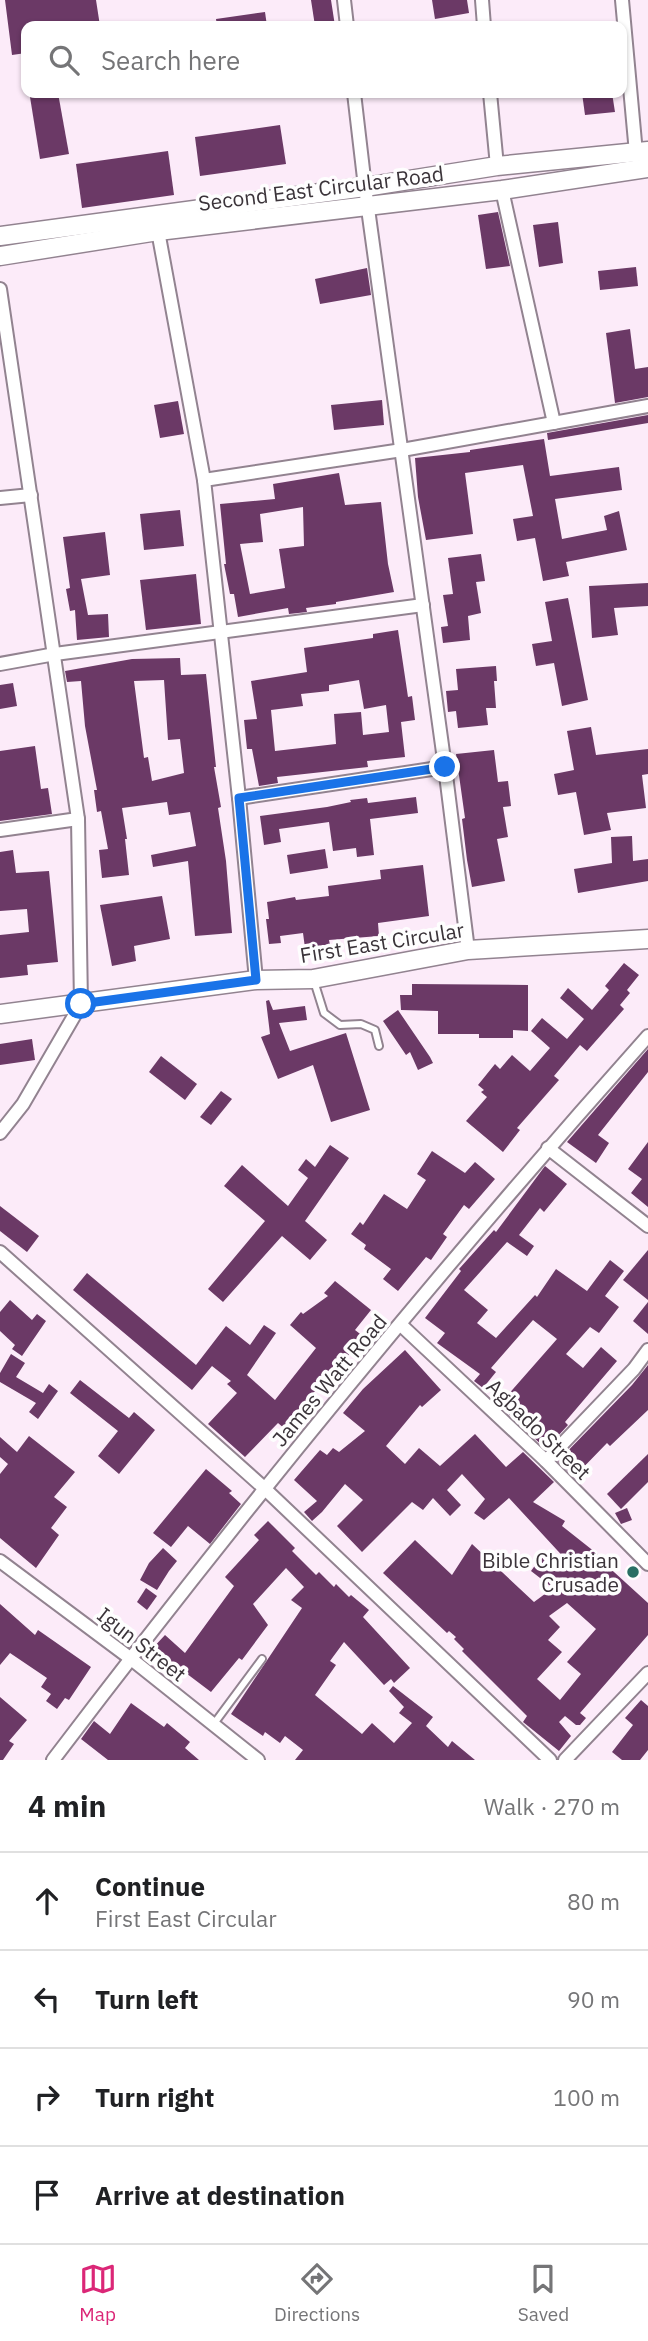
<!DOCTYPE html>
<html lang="en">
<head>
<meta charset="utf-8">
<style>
	:root { --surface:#fff; --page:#f6f6f6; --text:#202124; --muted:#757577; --line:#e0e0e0; --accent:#db2777 }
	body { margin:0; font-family:"IBM Plex Sans",sans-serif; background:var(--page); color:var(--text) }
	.stop { position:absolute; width:21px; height:21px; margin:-16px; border:5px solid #1a73e8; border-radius:50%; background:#fff }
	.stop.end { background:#1a73e8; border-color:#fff; box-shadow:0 2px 7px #0008 }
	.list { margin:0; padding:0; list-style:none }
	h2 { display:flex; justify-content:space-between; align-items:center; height:91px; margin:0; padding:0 28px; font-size:30px }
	h2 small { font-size:23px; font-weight:400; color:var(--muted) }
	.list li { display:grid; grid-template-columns:46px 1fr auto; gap:21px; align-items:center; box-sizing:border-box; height:98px; padding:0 28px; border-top:2px solid var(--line) }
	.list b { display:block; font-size:26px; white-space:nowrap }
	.list p { margin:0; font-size:23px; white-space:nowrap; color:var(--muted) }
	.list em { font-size:23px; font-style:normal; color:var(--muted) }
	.icon { flex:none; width:38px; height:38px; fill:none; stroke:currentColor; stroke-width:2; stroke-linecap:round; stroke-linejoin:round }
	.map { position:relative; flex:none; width:648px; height:1760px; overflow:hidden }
	.search { position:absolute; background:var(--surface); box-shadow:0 2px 5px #0004; left:21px; right:21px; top:21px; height:77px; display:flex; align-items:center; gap:18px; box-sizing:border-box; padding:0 24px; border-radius:14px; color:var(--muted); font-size:26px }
	.sheet { height:483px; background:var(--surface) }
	nav { display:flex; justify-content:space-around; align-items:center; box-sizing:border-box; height:98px; border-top:2px solid var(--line); background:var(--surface); font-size:19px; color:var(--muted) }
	nav a { display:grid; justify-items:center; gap:4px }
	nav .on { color:var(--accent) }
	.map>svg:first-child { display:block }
	.building { fill:#6b3966; fill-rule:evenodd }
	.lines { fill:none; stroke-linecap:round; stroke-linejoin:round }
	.lane-casing { stroke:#928390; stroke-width:10 }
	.street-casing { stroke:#928390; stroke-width:16 }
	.secondary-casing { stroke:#928390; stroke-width:21 }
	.lane { stroke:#fff; stroke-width:6 }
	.street { stroke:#fff; stroke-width:12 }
	.secondary { stroke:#fff; stroke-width:18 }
	.route { stroke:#1a73e8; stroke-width:9 }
	.poi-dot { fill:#2a6f64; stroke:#fefefe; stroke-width:2.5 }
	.labels { text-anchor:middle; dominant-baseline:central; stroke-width:7; stroke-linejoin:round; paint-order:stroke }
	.street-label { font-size:21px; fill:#3b343a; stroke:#fefefe }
	.poi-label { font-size:21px; fill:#3b343a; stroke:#fefefe; text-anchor:end }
</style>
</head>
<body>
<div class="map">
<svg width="648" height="1760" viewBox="0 0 648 1760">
	<rect width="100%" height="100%" fill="#fcebf9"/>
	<g class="building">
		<polygon points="5,0 96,0 100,26 26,26 26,53 12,55"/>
		<polygon points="311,0 331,0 335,26 315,26"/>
		<polygon points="432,0 467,0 469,13 435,19"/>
		<polygon points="265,12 267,26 217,26 216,19"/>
		<polygon points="58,93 69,154 40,159 30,97"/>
		<polygon points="582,93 612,93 615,112 585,115"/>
		<polygon points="280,125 286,164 200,176 195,137"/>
		<polygon points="168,151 174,195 82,208 76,164"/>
		<polygon points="498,212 510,266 486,269 478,215"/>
		<polygon points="558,222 563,263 539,267 533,225"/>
		<polygon points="636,267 638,286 600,290 598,271"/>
		<polygon points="367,268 371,295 320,304 315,279"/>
		<polygon points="630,329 635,369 648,367 648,397 615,403 606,333"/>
		<polygon points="382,400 384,425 334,430 331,405"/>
		<polygon points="178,401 184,434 160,438 154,405"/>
		<polygon points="648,415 648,423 548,440 547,433"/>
		<polygon points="544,439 550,476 619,467 622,490 555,499 562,539 607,530 604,516 619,511 627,550 566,562 569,576 543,581 535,538 517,541 513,519 533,516 523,465 465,473 473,534 426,540 418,497 415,458 470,452 470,450"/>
		<path d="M339 473 345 505 381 502 388 564 394 592 336 602V604L306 608 307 612 289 614 288 608 238 617 234 594H230L224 564H226L220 504 275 499 273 484ZM303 507 304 546 279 549 285 588 250 594 240 544 263 542 260 514Z"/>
		<polygon points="180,510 184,546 144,550 140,514"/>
		<polygon points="105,532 110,575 81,579 88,615 108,614 109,637 77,640 75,610 70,611 66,589 70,588 63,537"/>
		<polygon points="481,554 485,581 476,582 481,613 468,616 470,640 443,643 441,627 448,626 443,595 453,594 448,558"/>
		<polygon points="196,574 201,624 146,630 140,580"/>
		<polygon points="648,583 648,606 614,608 618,635 592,638 589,586"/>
		<polygon points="568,598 588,700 562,706 554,663 536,666 532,644 552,641 545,602"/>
		<path d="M398 630 408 697 412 696 415 720 401 722 405 757 367 761 368 767 277 777 278 783 259 786 252 749H247L244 720 257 719 251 681 307 672 304 648 373 638V634ZM359 680 364 709 386 705 389 732 363 735 361 712 334 714 336 744 275 751 271 710 303 706 301 694 329 691V685Z"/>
		<path d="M180 658 181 675 206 674 216 767H214L221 807 218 808 226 861 232 933 195 936 188 861 153 867 151 855 196 846 190 812 169 815 167 802 122 808 127 839H125L129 875 102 878 99 850 108 849 101 811 97 812 94 790H97L85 726 81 681 67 682 65 671 132 659ZM164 680 168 740 180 739 184 773 152 781 148 757 144 758 134 681Z"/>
		<polygon points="496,666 497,681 494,681 496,708 486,708 488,725 458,728 456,711 448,712 446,691 458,690 456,669"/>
		<polygon points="13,683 17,706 0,709 0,685"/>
		<polygon points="591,727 596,755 648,749 648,774 642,775 646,808 607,813 611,830 584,835 576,792 558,795 554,774 574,770 567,731"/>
		<polygon points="35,746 41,789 48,788 52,814 0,821 0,751"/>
		<polygon points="494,750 498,782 508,781 511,806 503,807 508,837 497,839 505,881 472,887 467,860 462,819 465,818 456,754"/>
		<polygon points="416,797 418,813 370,819 374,855 357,857 356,848 333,851 329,822 279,829 281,842 264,845 260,816 327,807 351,802 350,800 367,798 368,803"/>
		<polygon points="632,836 633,861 648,859 648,881 578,893 574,869 612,863 611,837"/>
		<polygon points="325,849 328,868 290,874 287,855"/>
		<polygon points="13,850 16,873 49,871 58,962 27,965 28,975 0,978 0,935 29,932 27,909 0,911 0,852"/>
		<polygon points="423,865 429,916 378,923 379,936 329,940 330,945 305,948 303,933 280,936 281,943 269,944 266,919 269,919 267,902 295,897 296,900 329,896 328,886 381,879 380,870"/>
		<polygon points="162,896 170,939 134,946 136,961 112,966 100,905"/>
		<polygon points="624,963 639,975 627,990 630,993 620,1005 624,1009 587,1051 580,1045 554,1076 559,1080 517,1128 520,1130 503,1152 466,1121 487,1097 481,1092 484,1090 478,1085 495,1064 500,1069 512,1055 530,1071 550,1048 531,1031 542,1018 567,1039 584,1019 560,998 568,988 592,1010 609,990 605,986"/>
		<polygon points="412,984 528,985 528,1031 513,1030 513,1038 479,1038 479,1034 438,1034 438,1011 401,1010 400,995 412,995"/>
		<polygon points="269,1000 273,1010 305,1006 307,1020 279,1023 290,1051 346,1033 370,1110 331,1122 313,1065 278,1079 261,1037 270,1034 266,1001"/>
		<polygon points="398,1010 430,1057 433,1063 418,1070 410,1052 406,1055 383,1021"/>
		<polygon points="32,1039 35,1060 0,1065 0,1044"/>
		<polygon points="648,1049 648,1072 598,1135 609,1143 596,1163 567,1142"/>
		<polygon points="161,1056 197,1084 185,1100 149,1072"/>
		<polygon points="221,1091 232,1099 211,1125 200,1117"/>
		<polygon points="648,1142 648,1207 631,1193 642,1179 628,1169"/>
		<polygon points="330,1145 349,1158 305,1221 327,1240 310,1260 282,1236 223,1302 208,1289 265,1221 224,1186 242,1165 288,1206 308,1178 298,1170 306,1159 315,1167"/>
		<polygon points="432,1151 465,1173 475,1162 495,1179 469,1209 464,1205 443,1234 447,1237 431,1260 426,1257 398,1291 383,1279 391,1269 364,1249 366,1245 351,1234 360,1222 363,1225 384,1194 407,1209 426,1180 417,1174"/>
		<polygon points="545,1166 567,1184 544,1212 540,1208 519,1235 534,1246 527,1256 507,1242 464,1290 488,1310 477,1323 496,1338 535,1295 537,1297 556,1269 587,1291 610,1260 624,1271 605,1296 619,1307 599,1333 590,1327 566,1354 583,1368 601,1347 617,1361 565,1422 568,1425 546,1449 499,1405 557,1339 533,1320 491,1368 496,1372 483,1388 474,1381 480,1374 437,1343 445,1333 425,1318 461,1271 459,1269 494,1230 496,1232"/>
		<polygon points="0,1206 39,1236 27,1252 0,1231"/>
		<polygon points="648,1250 648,1300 623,1280"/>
		<polygon points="87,1273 196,1365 226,1326 250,1345 264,1325 276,1333 247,1375 275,1400 316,1348 290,1325 301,1312 303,1314 328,1296 324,1293 335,1281 371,1310 355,1330 368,1340 358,1352 353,1349 338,1370 334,1367 285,1429 278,1423 245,1457 208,1424 237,1393 227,1384 231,1381 212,1366 192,1390 73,1290"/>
		<polygon points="10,1300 32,1320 37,1314 46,1321 22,1356 12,1349 15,1345 0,1331 0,1312"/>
		<polygon points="648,1302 648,1334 633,1321"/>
		<path d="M405 1350 441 1390 422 1407 420 1405 386 1446 405 1464 419 1448 440 1466 475 1434 506 1467 523 1452 554 1482 533 1502 565 1521 562 1526 605 1560 603 1562 648 1603V1635L580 1713 586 1718 580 1725H576L565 1716 559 1722 571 1736 559 1751 523 1722 527 1716 462 1651 464 1649 454 1639 456 1637 449 1631 447 1633 383 1573 415 1540 452 1575 472 1544 534 1602 553 1588 531 1571 544 1553 564 1568 569 1563 509 1498 484 1520 474 1513 485 1499 462 1474 447 1490 461 1505 450 1516 433 1498 423 1510 412 1502 362 1552 337 1526 363 1500 345 1484 322 1512 312 1521 304 1512 317 1501 294 1480 320 1450 327 1455 333 1448 339 1452 365 1431 343 1413 363 1389ZM567 1603 596 1629 567 1662 581 1674 560 1700 537 1679 562 1652 548 1640 560 1627 549 1616Z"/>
		<polygon points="11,1354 25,1363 16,1377 43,1393 49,1384 58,1391 38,1419 29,1412 36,1403 0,1382 0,1373"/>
		<polygon points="648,1365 648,1410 610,1446 607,1443 574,1477 558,1461 632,1385"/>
		<polygon points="80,1380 129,1418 134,1412 155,1430 119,1474 98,1456 118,1431 70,1393"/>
		<polygon points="29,1436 75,1472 54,1497 67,1507 51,1528 59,1535 36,1568 0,1538 0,1474 8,1464 0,1457 0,1437 17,1452"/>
		<polygon points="648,1454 648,1482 621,1509 607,1494"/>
		<polygon points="206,1469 232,1491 229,1493 241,1504 210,1544 188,1526 171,1547 153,1533"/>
		<polygon points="627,1508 632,1520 621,1524 615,1513"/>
		<polygon points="268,1521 295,1548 292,1551 316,1575 319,1572 334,1587 336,1584 349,1597 351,1595 369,1610 363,1617 410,1668 394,1683 391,1679 384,1685 344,1642 330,1661 336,1665 315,1695 362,1734 372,1723 394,1743 412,1723 399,1713 404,1707 389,1691 393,1686 433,1717 426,1726 448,1747 452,1741 475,1760 295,1760 303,1750 285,1736 280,1743 265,1732 263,1736 231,1714 302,1608 291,1600 304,1587 286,1568 253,1604 268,1625 242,1660 239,1658 211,1692 166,1658 163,1661 151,1650 165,1635 185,1653 234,1586 225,1577 259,1540 254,1535"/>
		<polygon points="163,1548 177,1561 169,1571 157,1590 140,1580 149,1563"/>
		<polygon points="146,1588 157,1596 147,1610 137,1602"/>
		<polygon points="0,1604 35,1635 38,1630 91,1667 69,1700 65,1698 57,1709 46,1701 51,1694 41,1687 47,1678 10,1653 0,1665"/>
		<polygon points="0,1697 27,1720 9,1741 14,1744 3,1760 0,1760"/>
		<polygon points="641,1700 648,1706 648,1750 640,1760 622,1760 612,1752 633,1725 625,1718"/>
		<polygon points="131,1703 164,1727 167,1723 190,1742 185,1748 199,1760 108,1760 81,1739 94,1721 110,1734"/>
	</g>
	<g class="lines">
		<defs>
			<g id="lane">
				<polyline points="314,981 324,1013 340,1025 361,1024 375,1030 379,1046"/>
				<polyline points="213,1725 262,1659"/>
			</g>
			<g id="street">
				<polyline points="344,0 347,26"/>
				<polyline points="482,0 484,26"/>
				<polyline points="622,0 636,153"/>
				<polyline points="354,93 365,187 445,767 468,950"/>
				<polyline points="490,93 497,166"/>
				<polyline points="502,190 554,423"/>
				<polyline points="161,225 158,231 204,480 239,798 256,980"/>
				<polyline points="0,289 78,819 81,1004 23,1104 0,1133"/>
				<polyline points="204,480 402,450 648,406"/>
				<polyline points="0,498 31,495"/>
				<polyline points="0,664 55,654 423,605"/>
				<polyline points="239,798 445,767"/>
				<polyline points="0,830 78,819"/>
				<polyline points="548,1148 648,1226"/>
				<polyline points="0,1252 264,1488 550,1760"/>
				<polyline points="401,1325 546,1461 648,1564"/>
				<polyline points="546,1461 634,1369 648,1350"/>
				<polyline points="0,1561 130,1658 258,1760"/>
				<path d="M53 1760C242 1511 440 1269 648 1036"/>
				<polyline points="565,1760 648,1673"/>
			</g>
			<g id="secondary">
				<polyline points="0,236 365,187 497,166 648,151"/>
				<polyline points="0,256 158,231 502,190 648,168"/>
				<polyline points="0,1014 256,980 313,979 468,950 648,939"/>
			</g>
		</defs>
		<use href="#lane" class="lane-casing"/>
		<use href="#street" class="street-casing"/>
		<use href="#secondary" class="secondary-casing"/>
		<use href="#lane" class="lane"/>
		<use href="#street" class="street"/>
		<use href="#secondary" class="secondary"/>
	</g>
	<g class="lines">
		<polyline class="route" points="81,1004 256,980 239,798 445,767"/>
	</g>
	<circle class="poi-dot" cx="633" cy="1572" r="7"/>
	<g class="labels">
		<g class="street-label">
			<text transform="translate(321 188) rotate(-7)">Second East Circular Road</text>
			<text transform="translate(382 942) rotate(-9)">First East Circular</text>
			<text transform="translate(329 1380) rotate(-50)">James Watt Road</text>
			<text transform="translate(539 1429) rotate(44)">Agbado Street</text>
			<text transform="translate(142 1644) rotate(38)">Igun Street</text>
		</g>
		<g class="poi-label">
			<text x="619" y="1560">Bible Christian<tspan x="619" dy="24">Crusade</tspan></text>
		</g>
	</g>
</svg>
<div class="stop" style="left:81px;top:1004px"></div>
<div class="stop end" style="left:445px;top:767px"></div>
<div class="search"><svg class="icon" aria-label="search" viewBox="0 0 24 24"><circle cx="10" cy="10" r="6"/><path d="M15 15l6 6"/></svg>Search here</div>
</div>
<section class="sheet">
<h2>4 min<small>Walk · 270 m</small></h2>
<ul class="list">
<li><svg class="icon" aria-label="ahead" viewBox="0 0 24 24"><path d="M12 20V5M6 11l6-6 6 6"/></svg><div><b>Continue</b><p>First East Circular</p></div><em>80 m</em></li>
<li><svg class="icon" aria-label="left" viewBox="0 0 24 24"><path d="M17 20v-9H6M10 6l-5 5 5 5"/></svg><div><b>Turn left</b></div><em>90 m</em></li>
<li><svg class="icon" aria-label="right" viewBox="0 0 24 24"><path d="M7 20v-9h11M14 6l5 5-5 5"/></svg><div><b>Turn right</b></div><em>100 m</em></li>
<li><svg class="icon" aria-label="arrive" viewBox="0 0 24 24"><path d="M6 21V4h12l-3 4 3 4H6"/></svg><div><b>Arrive at destination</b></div></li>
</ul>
</section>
<nav>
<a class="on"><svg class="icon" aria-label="map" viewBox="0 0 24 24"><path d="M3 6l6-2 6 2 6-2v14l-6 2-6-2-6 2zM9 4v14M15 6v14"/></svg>Map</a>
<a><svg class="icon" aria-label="directions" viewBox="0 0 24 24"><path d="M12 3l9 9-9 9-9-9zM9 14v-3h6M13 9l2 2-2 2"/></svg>Directions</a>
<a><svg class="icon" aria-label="saved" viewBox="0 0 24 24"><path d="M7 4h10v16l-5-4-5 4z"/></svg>Saved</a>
</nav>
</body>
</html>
